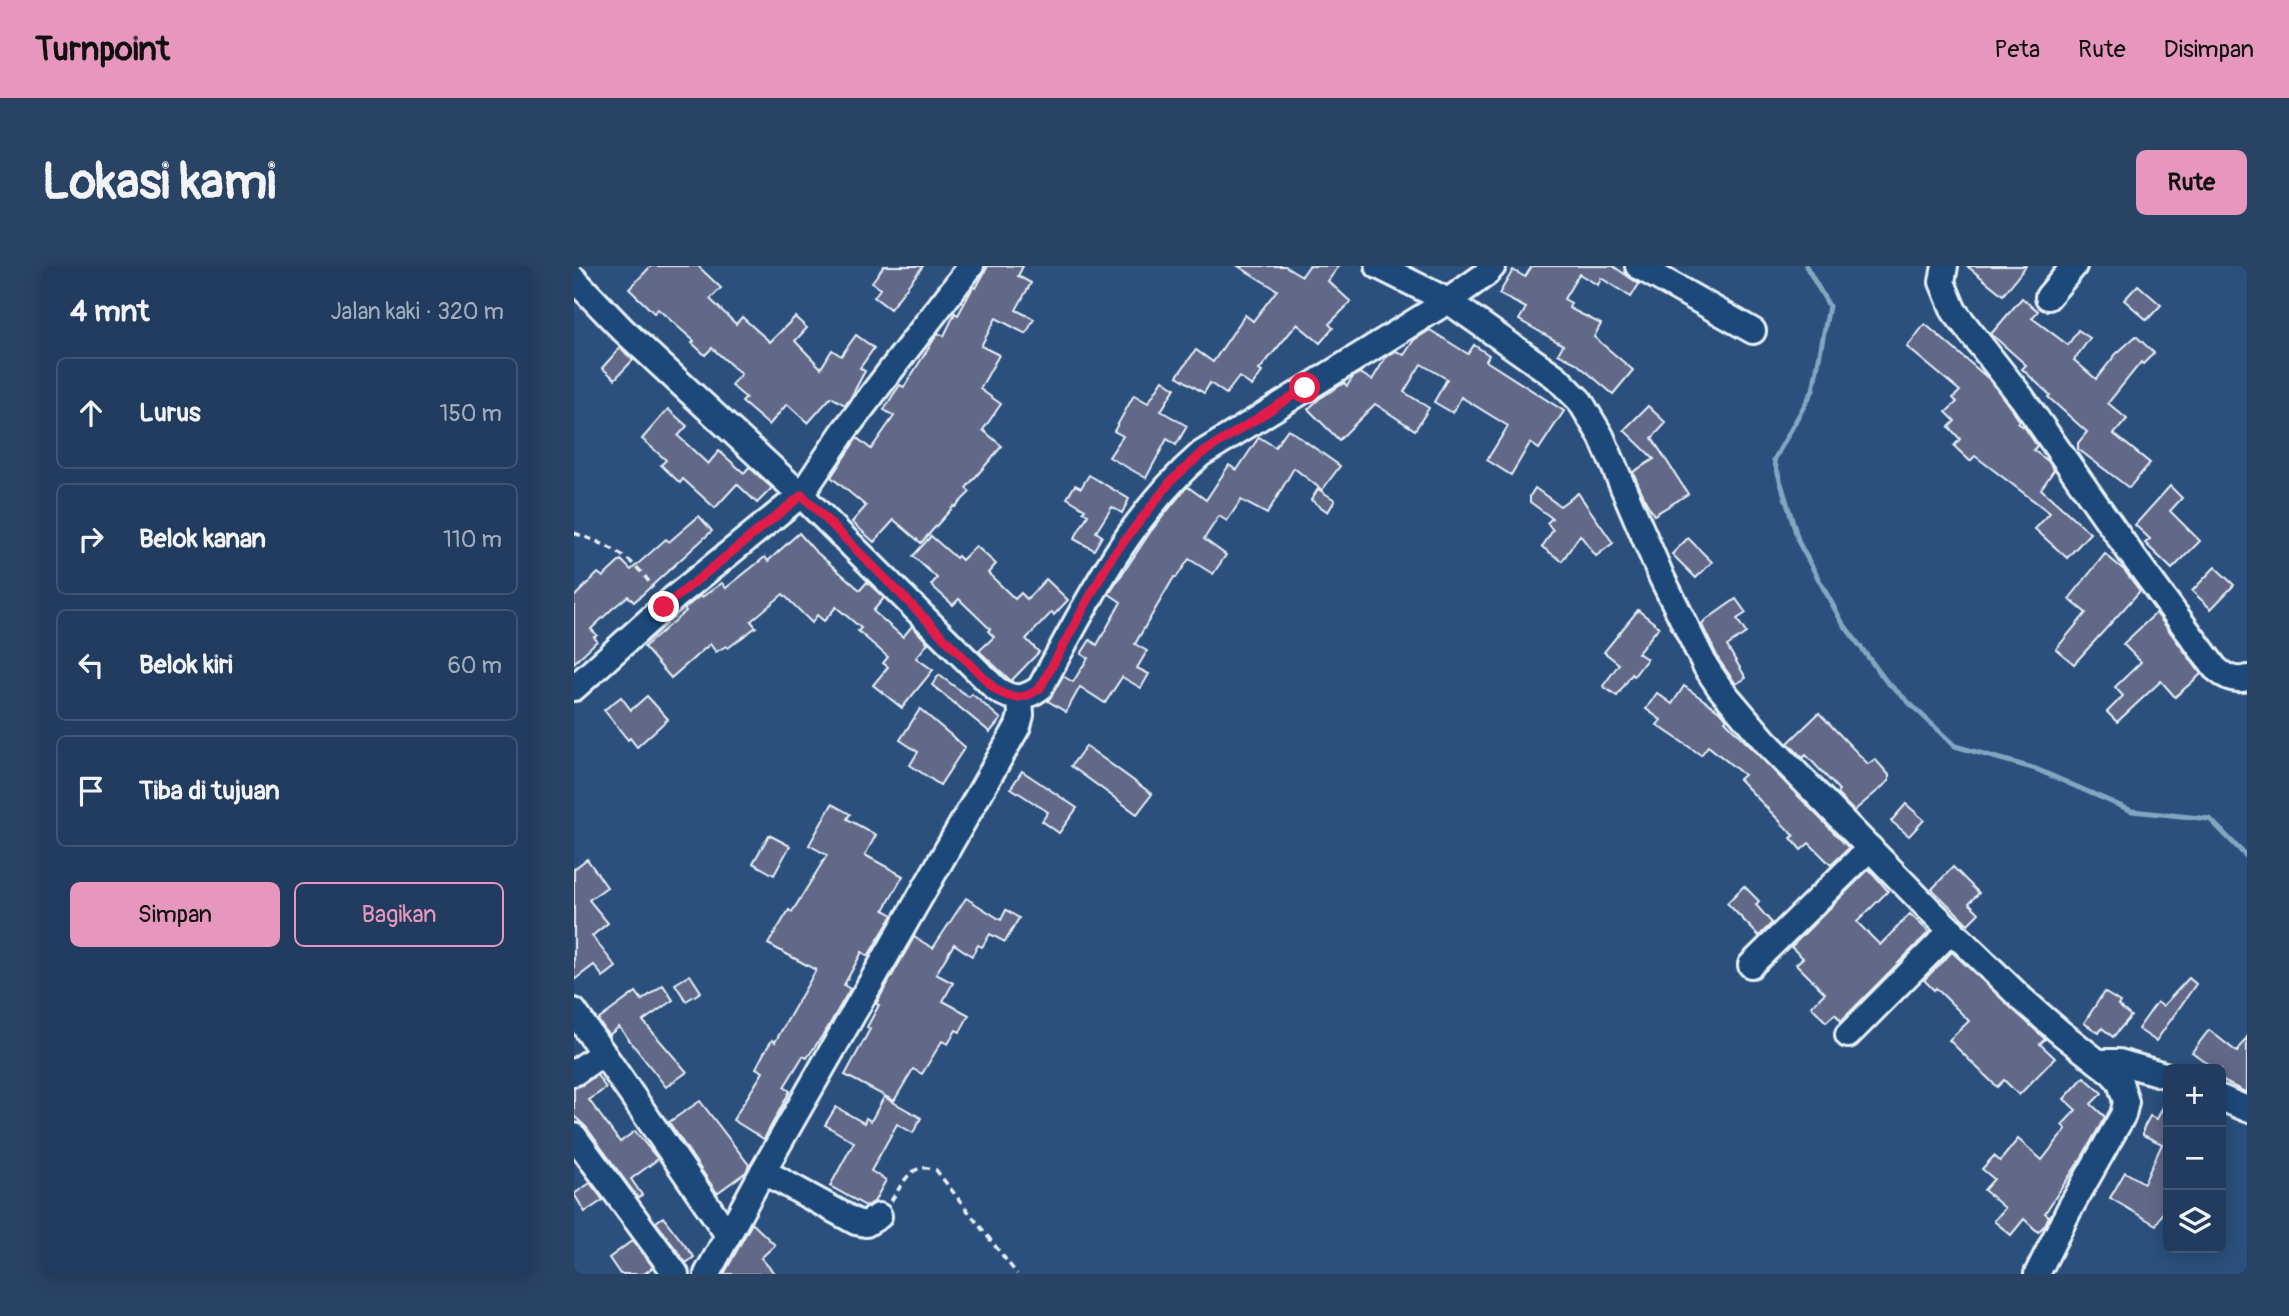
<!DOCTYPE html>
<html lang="id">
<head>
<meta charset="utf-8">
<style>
	:root { --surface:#213c5e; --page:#294364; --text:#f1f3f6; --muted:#a2adbc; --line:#3e5673; --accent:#e797bd }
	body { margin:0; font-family:Pangolin,sans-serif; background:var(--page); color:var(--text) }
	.controls { position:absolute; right:21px; bottom:21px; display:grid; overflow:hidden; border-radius:10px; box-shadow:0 4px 18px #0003 }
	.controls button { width:63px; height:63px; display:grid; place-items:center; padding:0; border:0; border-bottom:2px solid var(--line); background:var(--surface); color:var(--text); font:35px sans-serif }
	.stop { position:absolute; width:21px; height:21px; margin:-16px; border:5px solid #e11d48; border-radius:50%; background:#fff }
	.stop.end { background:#e11d48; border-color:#fff; box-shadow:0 2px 7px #0008 }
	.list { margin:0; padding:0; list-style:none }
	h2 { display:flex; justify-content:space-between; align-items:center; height:91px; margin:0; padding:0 28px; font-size:30px }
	h2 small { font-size:23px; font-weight:400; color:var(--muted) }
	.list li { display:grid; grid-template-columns:46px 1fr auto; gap:21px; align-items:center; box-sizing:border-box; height:112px; margin:0 14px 14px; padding:0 14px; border:2px solid var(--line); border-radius:10px }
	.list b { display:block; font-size:26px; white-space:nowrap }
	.list em { font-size:23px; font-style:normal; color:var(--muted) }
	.actions { display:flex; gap:14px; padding:21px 28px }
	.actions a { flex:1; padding:16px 0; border:2px solid var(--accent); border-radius:10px; text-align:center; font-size:24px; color:var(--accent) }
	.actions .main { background:var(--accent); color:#111 }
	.icon { flex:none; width:38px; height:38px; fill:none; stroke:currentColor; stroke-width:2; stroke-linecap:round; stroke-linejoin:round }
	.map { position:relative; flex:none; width:1673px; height:1008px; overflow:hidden; border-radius:10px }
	header { display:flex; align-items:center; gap:42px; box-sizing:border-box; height:98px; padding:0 35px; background:var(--accent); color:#111 }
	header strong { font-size:33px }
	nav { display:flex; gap:38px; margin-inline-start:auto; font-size:24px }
	.intro { display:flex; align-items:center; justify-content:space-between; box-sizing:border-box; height:168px; padding:0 42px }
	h1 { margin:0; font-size:49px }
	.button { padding:18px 32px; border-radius:10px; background:var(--accent); color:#111; font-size:24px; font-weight:700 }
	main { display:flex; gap:42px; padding:0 42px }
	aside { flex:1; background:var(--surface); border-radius:10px; box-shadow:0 4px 18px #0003 }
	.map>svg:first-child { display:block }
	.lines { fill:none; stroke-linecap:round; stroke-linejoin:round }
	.stream { stroke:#83a7c1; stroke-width:5 }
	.building { fill:#626988; stroke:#e8f1f8; stroke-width:2 }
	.minor-casing { stroke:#e8f1f8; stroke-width:30 }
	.path { stroke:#e8f1f8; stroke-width:3.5; stroke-dasharray:7 5; stroke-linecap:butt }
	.minor { stroke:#1f4a7a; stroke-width:24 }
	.route { stroke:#e11d48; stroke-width:9 }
</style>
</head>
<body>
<header>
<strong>Turnpoint</strong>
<nav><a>Peta</a><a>Rute</a><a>Disimpan</a></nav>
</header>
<div class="intro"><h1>Lokasi kami</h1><a class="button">Rute</a></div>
<main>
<aside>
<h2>4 mnt<small>Jalan kaki · 320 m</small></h2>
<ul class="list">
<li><svg class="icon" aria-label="ahead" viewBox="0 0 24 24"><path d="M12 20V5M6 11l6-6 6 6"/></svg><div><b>Lurus</b></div><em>150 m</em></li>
<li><svg class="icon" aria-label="right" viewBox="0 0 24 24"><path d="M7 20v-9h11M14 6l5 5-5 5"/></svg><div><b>Belok kanan</b></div><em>110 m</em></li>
<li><svg class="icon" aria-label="left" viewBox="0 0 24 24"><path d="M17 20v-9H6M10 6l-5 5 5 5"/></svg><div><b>Belok kiri</b></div><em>60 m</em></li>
<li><svg class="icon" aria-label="arrive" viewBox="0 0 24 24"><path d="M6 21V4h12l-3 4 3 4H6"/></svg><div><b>Tiba di tujuan</b></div></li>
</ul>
<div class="actions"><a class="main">Simpan</a><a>Bagikan</a></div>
</aside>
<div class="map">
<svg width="1673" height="1008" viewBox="0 0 1673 1008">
	<rect width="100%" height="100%" fill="#2c507d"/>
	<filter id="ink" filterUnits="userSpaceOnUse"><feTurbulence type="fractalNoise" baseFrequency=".0143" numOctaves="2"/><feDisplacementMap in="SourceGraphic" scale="14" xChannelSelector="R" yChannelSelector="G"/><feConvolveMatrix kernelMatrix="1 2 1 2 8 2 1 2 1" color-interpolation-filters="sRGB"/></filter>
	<g filter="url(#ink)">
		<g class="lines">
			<polyline class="stream" points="1232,0 1255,40 1239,124 1200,194 1225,277 1268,356 1312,415 1381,480 1462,503 1558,545 1636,553 1673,591"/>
		</g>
		<g class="building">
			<polygon points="77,0 124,0 147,22 136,33 162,58 168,51 196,76 221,51 233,62 221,75 247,102 258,84 267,90 282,69 300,82 286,102 291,105 276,133 271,139 257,131 234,157 213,138 195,159 168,136 172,132 157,119 167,108 138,82 131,89 118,77 120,75 84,43 80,47 55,23"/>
			<polygon points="310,0 349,0 316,43 300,31 306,23 298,16"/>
			<polygon points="414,0 449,0 444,10 457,17 442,44 460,53 452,68 422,52 407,80 425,89 406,123 427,138 409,164 428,180 392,222 396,226 381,241 380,240 347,277 320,254 300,276 278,256 292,240 257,211 283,172 297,183 320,150 310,144 319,129 326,119 330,121 364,67 370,70 381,47 384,49 397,25 399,21 402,22"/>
			<polygon points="664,0 711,0 728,10 735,0 765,0 754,15 777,36 755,58 759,62 746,77 723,58 685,104 688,106 678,120 665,111 652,128 636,117 630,127 603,110 622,84 639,96 671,49 679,55 703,24"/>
			<polygon points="958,0 1039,0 1065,18 1057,31 1027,12 1024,19 1005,8 990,33 997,37 995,42 1027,58 1020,71 1059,104 1039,128 1002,97 984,88 989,79 945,54 952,42 925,28 939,4 951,11"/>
			<polygon points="1393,0 1452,0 1429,29"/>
			<polygon points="1564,19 1587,39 1573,54 1550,34"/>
			<polygon points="1448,32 1464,45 1458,52 1494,79 1504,64 1516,72 1500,94 1522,113 1542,88 1562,70 1580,87 1569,98 1567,96 1534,137 1553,153 1540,168 1576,197 1555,222 1504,183 1504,177 1513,166 1474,131 1476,129 1448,103 1452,99 1417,68"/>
			<polygon points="1351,58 1415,113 1446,155 1444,157 1451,162 1463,180 1459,184 1474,195 1480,204 1467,223 1516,267 1493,292 1461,263 1476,247 1401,190 1396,195 1380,180 1386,173 1375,161 1381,155 1372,146 1383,136 1379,132 1386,125 1333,81"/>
			<polygon points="856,64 894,88 900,79 915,89 912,95 990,145 965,183 956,177 937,209 913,194 934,160 887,131 879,147 860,136 873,113 847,98 830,126 855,142 841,164 801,138 765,174 734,143 745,133 770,117 773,120 779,111 786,107 798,114 812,91 822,85 830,89 840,74"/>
			<polygon points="46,82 59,94 41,113 28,102"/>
			<polygon points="589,114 601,122 587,145 613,160 602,179 593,173 572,212 535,191 549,170 540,165 560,129 574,137"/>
			<polygon points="1074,140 1092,157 1078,172 1114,228 1080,249 1072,236 1059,206 1080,193 1050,164"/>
			<polygon points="94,143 113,160 104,170 134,198 145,185 170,207 175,201 198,222 183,237 163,218 141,242 109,213 106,217 87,199 92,194 68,173"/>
			<polygon points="714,163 766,200 748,224 720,202 693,248 667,234 653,255 645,250 630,273 652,289 639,308 615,293 602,312 600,311 561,378 573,385 563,402 575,408 567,422 548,411 531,437 506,421 492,446 474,435 489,410 499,416 514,392 507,388 516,374 523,379 547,336 535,328 577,265 611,223 614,221 632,234 655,199 663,204 685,171 701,181"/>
			<polygon points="515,209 555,233 548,247 538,241 522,266 528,270 520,284 500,273 514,249 509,246 511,243 493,232 501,219 507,222"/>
			<polygon points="1596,220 1608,232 1596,245 1626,275 1598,303 1571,277 1576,273 1561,259"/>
			<polygon points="961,222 986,240 1004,227 1039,277 1022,290 1006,269 988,295 968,281 979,264 973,257 978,252 956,236 956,230"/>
			<polygon points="744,223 761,234 754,246 737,234"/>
			<polygon points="125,250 138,265 60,336 54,330 38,343 17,363 23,369 20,371 23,375 0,397 0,331 24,307 29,311 47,294 57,304 92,273 95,276"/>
			<polygon points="225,267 240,284 286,324 293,316 310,332 299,345 329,371 338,360 354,377 342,392 359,404 328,442 299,419 314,401 309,397 314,391 284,365 287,362 262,341 250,355 243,349 238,357 209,328 177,355 182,361 154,382 152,380 142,386 136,378 97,412 70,381 112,345 110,343 127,329 128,331 148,317 152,322 191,291 194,295"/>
			<polygon points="357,270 382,292 384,290 388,294 402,280 422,298 414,307 441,333 447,327 453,333 472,313 494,334 480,349 478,346 452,373 465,386 437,415 405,385 420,371 414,365 416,363 385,333 379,339 357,319 363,312 339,290"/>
			<polygon points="1114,272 1138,296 1122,312 1098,288"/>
			<polygon points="1531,288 1550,304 1566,325 1500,398 1482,383 1512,347 1495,333"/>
			<polygon points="1641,301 1660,319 1637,343 1618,325"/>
			<polygon points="1162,333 1172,347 1163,353 1172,367 1153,380 1172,412 1162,418 1145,394 1128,359 1132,354"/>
			<polygon points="1064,344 1085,361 1064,387 1073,393 1060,410 1058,408 1043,430 1029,420 1045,398 1030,386"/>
			<polygon points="1582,347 1627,408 1601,431 1587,415 1543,456 1533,446 1549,430 1541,421 1567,396 1549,378"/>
			<polygon points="365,409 395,431 398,428 427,453 416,466 358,419"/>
			<polygon points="1110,420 1148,447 1153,453 1151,455 1275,582 1257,599 1235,577 1227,584 1217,572 1220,570 1165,513 1170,509 1134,480 1127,489 1083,459 1087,454 1072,443 1083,427 1098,438"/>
			<polygon points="73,430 94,453 63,481 56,472 54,474 30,444 47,431 57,444"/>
			<polygon points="346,443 391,481 366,519 336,499 344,486 326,474"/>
			<polygon points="1245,447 1294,498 1301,493 1315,509 1315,515 1280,545 1263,528 1265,524 1232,489 1229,492 1214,477"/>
			<polygon points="512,480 578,528 563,548 497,500"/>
			<polygon points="448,505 503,542 485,567 468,555 474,546 437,522"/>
			<polygon points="258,538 276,548 273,553 302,569 291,589 329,610 310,644 319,649 294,690 288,686 270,719 276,723 253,763 233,792 229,790 210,821 216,825 190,873 159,854 189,806 182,802 190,787 198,774 201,776 242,704 194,678 215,644 218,646 253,589 235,579"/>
			<polygon points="1332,538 1350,554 1335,570 1317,555"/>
			<polygon points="195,569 216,580 200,609 179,597"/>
			<polygon points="13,593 33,621 15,634 34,657 18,670 42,701 29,711 20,699 0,714 0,603"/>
			<polygon points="1379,601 1405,627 1395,637 1405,647 1394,658 1358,623"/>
			<polygon points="1295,603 1314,625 1283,656 1306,679 1336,648 1355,666 1267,755 1261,748 1252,756 1237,740 1251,727 1222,698 1229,692 1217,681"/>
			<polygon points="1170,620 1185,635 1182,639 1198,657 1185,670 1153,637"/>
			<polygon points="392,632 427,654 432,644 445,652 431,676 416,668 408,681 404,679 398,690 380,678 362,708 379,717 369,735 395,749 386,766 382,764 374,778 368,775 348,808 339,803 320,835 271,809 296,763 293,761 305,739 302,738 340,671 359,682"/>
			<polygon points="1378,686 1471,773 1466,778 1481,792 1445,829 1430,814 1423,821 1375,774 1395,755 1362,722 1360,724 1350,714"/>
			<polygon points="116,709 127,726 112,735 101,718"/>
			<polygon points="1615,712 1622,718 1582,775 1564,763 1583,736 1589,740"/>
			<polygon points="89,719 99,734 69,755 113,806 92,821 45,761 35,769 24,754 62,726 68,734"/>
			<polygon points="1530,726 1546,736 1544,739 1557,750 1539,771 1528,762 1525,767 1510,757"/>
			<polygon points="1635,764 1663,786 1673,771 1673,827 1647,814 1647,803 1641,803 1618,786"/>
			<polygon points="23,809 32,822 15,834 46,876 61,865 84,893 57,913 68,929 64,932 12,861 0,850 0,822 8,819"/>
			<polygon points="1510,811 1528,827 1517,838 1531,851 1508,891 1471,947 1475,950 1471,959 1464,966 1450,953 1437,969 1420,955 1431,942 1410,924 1420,913 1408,903 1420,890 1426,895 1444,873 1468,894 1492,863 1488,859 1502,844 1490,833"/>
			<polygon points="310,831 347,852 339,867 323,858 297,905 312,914 300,936 292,940 256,920 280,876 251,859 262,841 290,857 292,852 297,855"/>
			<polygon points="1594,831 1594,938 1582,959 1536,932 1551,906 1570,917 1588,878 1569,869 1569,863 1576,850 1583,853"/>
			<polygon points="126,835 175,899 172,906 143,927 95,856"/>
			<polygon points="16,917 29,934 11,946 0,928"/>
			<polygon points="89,951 120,991 112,997 82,956"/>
			<polygon points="178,957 201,979 187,992 201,1008 150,1008"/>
			<polygon points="59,974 79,1001 70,1008 46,1008 35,992"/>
		</g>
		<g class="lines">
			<defs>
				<g id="minor">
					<polyline points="804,0 874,35 982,111 1006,135 1027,170 1088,312 1132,401 1146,422 1191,475 1354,642 1448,733 1487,767 1538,807 1546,816 1552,836 1549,849 1495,944 1463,1008"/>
					<polyline points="1064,0 1179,65"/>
					<path d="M1371 0 1368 16 1380 45 1448 132 1557 288 1641 402C1650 410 1660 416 1673 412"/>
					<path d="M0 13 48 63 227 229 422 423C438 434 450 434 466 422 512 339 553 252 627 188L874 35 912 8 919 0"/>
					<polyline points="1474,31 1500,0"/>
					<polyline points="0,422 100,332 227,229 270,165 397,0"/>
					<polyline points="1177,699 1296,582"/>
					<polyline points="0,745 154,969"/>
					<polyline points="1274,769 1378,664"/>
					<polyline points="1524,796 1545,796 1594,810"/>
					<polyline points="0,807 29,787"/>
					<polyline points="1647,832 1673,843"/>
					<polyline points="0,870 102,1008"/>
					<polyline points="189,905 282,956 292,958 305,950"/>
					<polyline points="133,1008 189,905 444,460 447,449 446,433"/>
				</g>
			</defs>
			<use href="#minor" class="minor-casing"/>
			<g class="path">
				<path d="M0 267C33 278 60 291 79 322"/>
				<path d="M317 935C330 916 337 895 362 904L443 1008"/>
			</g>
			<use href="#minor" class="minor"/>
		</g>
	</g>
	<g class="lines" filter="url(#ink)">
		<path class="route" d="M90 341 228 229 422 424C438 434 450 434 466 422L537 292 597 215 627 188 731 122"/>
	</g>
</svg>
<div class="controls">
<button>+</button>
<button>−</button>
<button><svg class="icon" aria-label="layers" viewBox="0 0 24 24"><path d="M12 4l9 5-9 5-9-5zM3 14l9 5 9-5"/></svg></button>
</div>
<div class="stop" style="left:731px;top:122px"></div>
<div class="stop end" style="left:90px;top:341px"></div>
</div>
</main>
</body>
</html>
